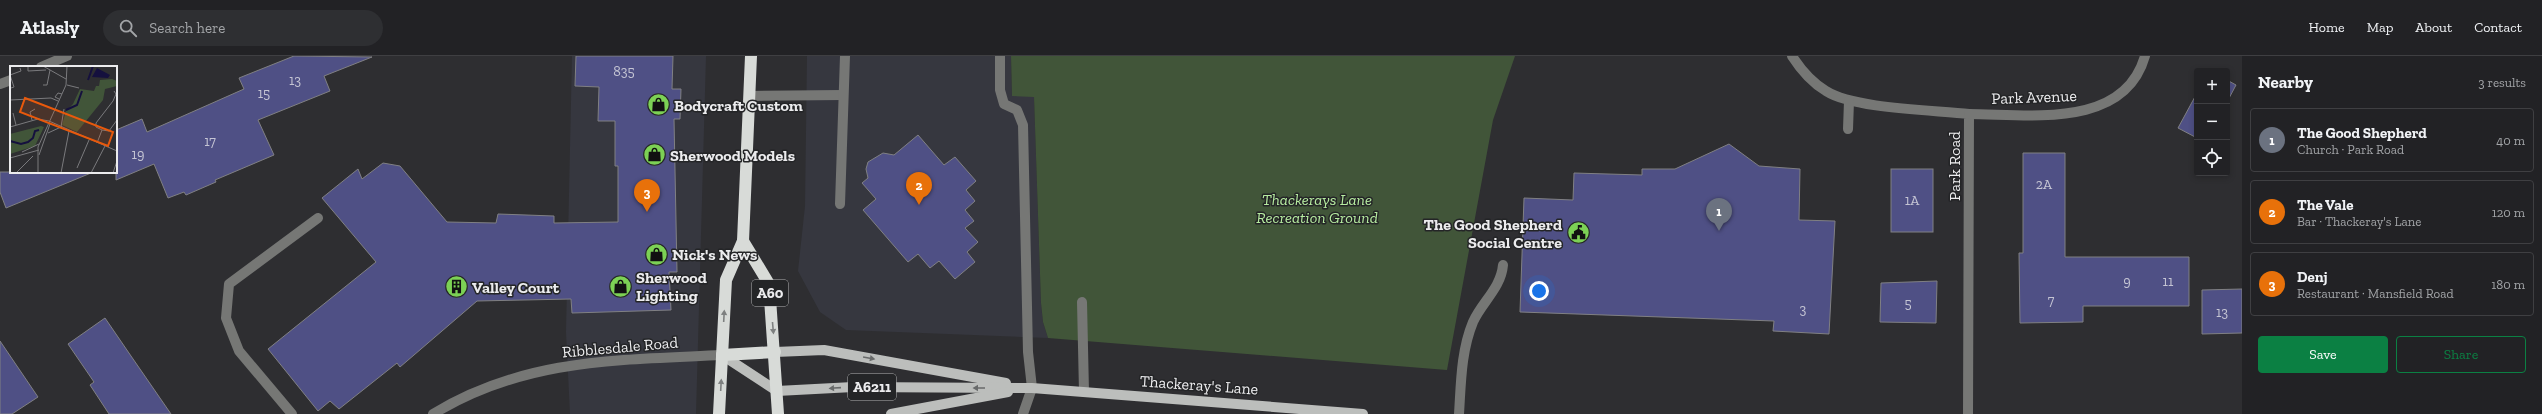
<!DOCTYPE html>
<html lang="en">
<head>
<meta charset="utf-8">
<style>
	:root { --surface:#222225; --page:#2e2f32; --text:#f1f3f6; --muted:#a2a4a7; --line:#3f3f42; --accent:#0b8043 }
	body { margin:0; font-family:"Zilla Slab",serif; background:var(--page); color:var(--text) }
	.controls { position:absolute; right:12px; top:12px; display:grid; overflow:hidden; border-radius:4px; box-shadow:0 2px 6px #0003 }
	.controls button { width:36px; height:36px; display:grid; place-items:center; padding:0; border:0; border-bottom:1px solid var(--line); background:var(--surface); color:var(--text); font:20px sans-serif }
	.you { position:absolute; left:1539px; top:235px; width:14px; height:14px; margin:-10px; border:3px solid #fff; border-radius:50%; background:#1a73e8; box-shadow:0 0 0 6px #1a73e833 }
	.badge { display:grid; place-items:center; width:26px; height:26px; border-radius:50%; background:var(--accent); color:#fff; font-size:13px; font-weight:700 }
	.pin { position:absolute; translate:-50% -33px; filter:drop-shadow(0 1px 2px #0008) }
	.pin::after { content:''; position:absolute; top:21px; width:14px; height:12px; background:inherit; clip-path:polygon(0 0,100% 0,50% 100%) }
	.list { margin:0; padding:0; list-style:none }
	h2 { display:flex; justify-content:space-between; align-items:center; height:52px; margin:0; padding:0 16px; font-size:17px }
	h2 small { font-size:13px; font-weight:400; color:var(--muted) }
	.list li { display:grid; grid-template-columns:26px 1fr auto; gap:12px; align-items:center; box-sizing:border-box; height:64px; margin:0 8px 8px; padding:0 8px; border:1px solid var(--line); border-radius:4px }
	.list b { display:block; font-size:15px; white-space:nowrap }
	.list p { margin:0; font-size:13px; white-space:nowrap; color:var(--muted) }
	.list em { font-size:13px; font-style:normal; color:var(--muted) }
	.actions { display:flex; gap:8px; padding:12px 16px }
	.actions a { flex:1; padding:9px 0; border:1px solid var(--accent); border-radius:4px; text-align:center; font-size:14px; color:var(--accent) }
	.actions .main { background:var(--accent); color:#fff }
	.icon { flex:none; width:22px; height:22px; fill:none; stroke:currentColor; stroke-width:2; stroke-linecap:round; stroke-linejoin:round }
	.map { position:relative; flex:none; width:2242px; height:358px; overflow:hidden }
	header { display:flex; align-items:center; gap:24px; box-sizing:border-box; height:56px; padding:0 20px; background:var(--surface); border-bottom:1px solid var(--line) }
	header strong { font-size:19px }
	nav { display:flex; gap:22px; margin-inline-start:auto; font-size:14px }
	.search { width:280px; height:36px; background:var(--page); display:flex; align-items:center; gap:10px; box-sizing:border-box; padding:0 14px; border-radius:22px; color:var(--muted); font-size:15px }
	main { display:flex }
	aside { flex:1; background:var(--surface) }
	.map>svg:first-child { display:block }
	.built { fill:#36373f }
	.green { fill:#415539 }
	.building { fill:#4f5085; stroke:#808083 }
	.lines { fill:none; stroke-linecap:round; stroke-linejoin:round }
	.minor { stroke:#767775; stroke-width:10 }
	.major { stroke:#bcbebc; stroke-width:10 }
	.highway { stroke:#d8dbd8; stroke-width:12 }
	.oneway { fill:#7e8080 }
	.oneway2 { fill:#686a6a }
	.labels { text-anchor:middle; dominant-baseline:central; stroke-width:3; stroke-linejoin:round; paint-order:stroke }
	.number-label { font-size:14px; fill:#c5c5d4 }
	.shield { fill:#242527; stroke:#b0b0b2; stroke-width:1 }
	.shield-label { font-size:15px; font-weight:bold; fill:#ececee }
	.street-label { font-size:16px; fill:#ececee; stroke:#242527 }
	.poi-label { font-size:16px; font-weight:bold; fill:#ececee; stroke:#242527; text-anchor:start }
	.park-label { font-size:16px; font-style:italic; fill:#b7eda1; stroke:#242527 }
	.inset-river { fill:none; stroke:#15103e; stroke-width:2 }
	.inset-road { fill:none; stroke:#7a7a7d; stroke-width:1 }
	.view { fill:#e8590c; fill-opacity:0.15; stroke:#e8590c; stroke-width:2 }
	.inset-edge { fill:none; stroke:#ececee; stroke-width:2 }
</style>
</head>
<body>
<header>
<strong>Atlasly</strong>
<div class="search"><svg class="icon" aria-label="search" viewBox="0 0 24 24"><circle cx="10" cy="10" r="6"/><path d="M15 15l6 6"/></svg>Search here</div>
<nav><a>Home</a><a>Map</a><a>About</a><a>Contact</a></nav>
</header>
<main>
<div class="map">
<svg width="2242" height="358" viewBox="0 0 2242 358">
	<rect width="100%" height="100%" fill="#2e2e31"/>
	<g class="built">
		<polygon points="572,0 706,0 696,358 570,358 566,276"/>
		<polygon points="807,0 1011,0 1012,40 1034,40 1041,247 1043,266 1048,282 846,274 820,256 798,215 805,150"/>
	</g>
	<polygon class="green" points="1011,0 1515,0 1493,64 1447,314 1048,282 1043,266 1041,247 1034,41 1012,40"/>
	<g class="building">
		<polygon points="294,0 372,1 324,20 330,35 258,64 274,99 215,124 216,126 186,139 184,136 168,142 154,108 116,124 116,74 142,63 147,76 244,33 239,22"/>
		<polygon points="576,0 673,0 672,33 681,33 680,63 674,63 677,216 669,216 671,254 572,257 571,243 477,245 400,311 397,307 339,353 330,345 318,355 268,293 376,206 322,142 358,113 362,123 383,107 400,110 447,166 496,167 498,158 554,160 554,167 618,166 618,110 615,110 615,65 598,65 599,31 575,30"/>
		<polygon points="2227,24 2236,29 2227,46"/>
		<polygon points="2197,37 2197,82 2178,72"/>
		<polygon points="918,79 944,109 955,101 976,125 966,134 975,145 965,154 974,165 965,172 978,186 967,196 975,206 955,223 939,205 930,212 918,198 908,206 863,154 876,143 862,127 868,122 866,113 868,106 883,97 894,99"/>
		<polygon points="1729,88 1759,110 1800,113 1799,164 1835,165 1829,278 1773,275 1774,265 1520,256 1524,142 1573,144 1574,117 1642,119 1642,113 1675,113"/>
		<polygon points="2023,97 2065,97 2065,201 2189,201 2189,250 2083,250 2083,266 2020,267 2019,197 2023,197"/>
		<rect x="1891" y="113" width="42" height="63"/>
		<polygon points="0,116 91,116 91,117 6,152 0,136"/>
		<polygon points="1937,225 1936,267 1880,266 1881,227"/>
		<polygon points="2242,233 2242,277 2202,278 2202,234"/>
		<polygon points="105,262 131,300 171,358 109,358 90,329 94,326 68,288"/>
		<polygon points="0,285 38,341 12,358 0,358"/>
	</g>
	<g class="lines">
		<g class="minor">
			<polyline points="1000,0 1000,34 1004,48 1017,54 1023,69 1028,296 1032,332 1023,358"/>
			<path d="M1792 0C1801 14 1811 26 1826 35 1854 53 1934 54 1969 58L1968 358"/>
			<polyline points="41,11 67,0"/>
			<polyline points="0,28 11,24"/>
			<polyline points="749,40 843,39"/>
			<path d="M1969 58C2028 58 2124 74 2145 0"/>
			<polyline points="1848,73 1849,45"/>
			<polyline points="840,148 845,0"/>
			<polyline points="1082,246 1084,336"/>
			<polyline points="292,358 239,295 226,262 229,228 318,162"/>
			<path d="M433 358C525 302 619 304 722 299"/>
			<path d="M1459 358C1461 327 1461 295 1473 266 1482 246 1501 232 1503 209"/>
		</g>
		<g class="major">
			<polyline points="775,296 824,294 1006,327"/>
			<polyline points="722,299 777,335 853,331 1032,332 1363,358"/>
			<polyline points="891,358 1008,336"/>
		</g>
		<g class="highway">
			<polyline points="743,185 769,228 778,358"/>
			<polyline points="722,299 775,296"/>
			<polyline points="719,358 726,224 743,185 751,0"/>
		</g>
	</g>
	<defs><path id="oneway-solid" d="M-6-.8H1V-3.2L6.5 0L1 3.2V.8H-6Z"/></defs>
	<g class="oneway">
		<use href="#oneway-solid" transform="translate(724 260) rotate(-87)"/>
		<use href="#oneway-solid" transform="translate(773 272) rotate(85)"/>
		<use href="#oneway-solid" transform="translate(721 329) rotate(-87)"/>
	</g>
	<g class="oneway2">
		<use href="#oneway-solid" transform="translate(869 302) rotate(10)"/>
		<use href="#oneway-solid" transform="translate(835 332) rotate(176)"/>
		<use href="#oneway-solid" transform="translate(979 332) rotate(-180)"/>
	</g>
	<defs>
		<symbol id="shop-disc" viewBox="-11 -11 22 22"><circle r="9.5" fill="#7cd155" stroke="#242527"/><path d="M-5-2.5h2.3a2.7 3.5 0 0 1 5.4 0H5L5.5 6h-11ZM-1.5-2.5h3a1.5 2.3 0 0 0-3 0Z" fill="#111"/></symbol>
		<symbol id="civic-disc" viewBox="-11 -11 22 22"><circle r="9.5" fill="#7cd155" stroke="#242527"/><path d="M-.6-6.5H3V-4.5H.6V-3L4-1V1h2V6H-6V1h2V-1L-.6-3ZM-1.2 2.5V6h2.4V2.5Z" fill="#111"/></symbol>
		<symbol id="building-disc" viewBox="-11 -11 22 22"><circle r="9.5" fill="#7cd155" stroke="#242527"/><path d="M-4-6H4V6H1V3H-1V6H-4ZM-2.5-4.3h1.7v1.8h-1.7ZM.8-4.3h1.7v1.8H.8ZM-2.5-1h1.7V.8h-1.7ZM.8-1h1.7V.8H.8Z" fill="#111"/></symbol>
	</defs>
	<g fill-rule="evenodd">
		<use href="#shop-disc" x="646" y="36" width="25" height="25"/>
		<use href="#shop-disc" x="642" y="86" width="25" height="25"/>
		<use href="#civic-disc" x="1566" y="164" width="25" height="25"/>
		<use href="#shop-disc" x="644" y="186" width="25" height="25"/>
		<use href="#shop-disc" x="608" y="218" width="25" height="25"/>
		<use href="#building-disc" x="444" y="218" width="25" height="25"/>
	</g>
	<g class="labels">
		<g class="number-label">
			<text x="624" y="15">835</text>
			<text x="295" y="24">13</text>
			<text x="264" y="37">15</text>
			<text x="210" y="85">17</text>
			<text x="138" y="98">19</text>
			<text x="2044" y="128">2A</text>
			<text x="1912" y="144">1A</text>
			<text x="2127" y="225">9</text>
			<text x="2168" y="225">11</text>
			<text x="2051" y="244">7</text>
			<text x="1908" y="247">5</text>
			<text x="1803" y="253">3</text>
			<text x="2222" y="256">13</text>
		</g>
		<g class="shield">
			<rect x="752" y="224" width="36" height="26" rx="3"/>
			<rect x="848" y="318" width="48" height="26" rx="3"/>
		</g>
		<g class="shield-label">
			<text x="770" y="237">A60</text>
			<text x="872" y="331">A6211</text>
		</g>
		<g class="street-label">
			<text transform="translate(2034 41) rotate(-2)">Park Avenue</text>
			<text transform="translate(1954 110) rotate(-90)">Park Road</text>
			<text transform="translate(620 291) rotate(-5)">Ribblesdale Road</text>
			<text transform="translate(1199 329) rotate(4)">Thackeray's Lane</text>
		</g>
		<g class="poi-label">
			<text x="674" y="49">Bodycraft Custom</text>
			<text x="670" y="99">Sherwood Models</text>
			<text x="1562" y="168" text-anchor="end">The Good Shepherd<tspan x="1562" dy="18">Social Centre</tspan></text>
			<text x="672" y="198">Nick's News</text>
			<text x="636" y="221">Sherwood<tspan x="636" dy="18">Lighting</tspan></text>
			<text x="472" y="231">Valley Court</text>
		</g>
		<g class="park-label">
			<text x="1317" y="143">Thackerays Lane<tspan x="1317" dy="18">Recreation Ground</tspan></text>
		</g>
	</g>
	<g transform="translate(10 10)">
		<rect width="107" height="107" fill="#2e2e31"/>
		<path d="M102 13 107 15V20L95 23 93 34 67 66 52 59 56 45 63 38 70 23 84 25 86 20H89L90 14ZM31 60 34 61 25 80 0 88V68Z" fill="#415539"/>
		<path d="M87 2 100 9 98 12 82 11Z" fill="#15103e"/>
		<path class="inset-river" d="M78 14 83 0M56 44 67 39 72 25M0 75 11 78 18 76 23 72 25 65 29 64"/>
		<path class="inset-road" d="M18 0V5L36 4M33 0 56 13M0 9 4 21 1 22M0 9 11 5 10 2M33 19H37L40 4M57 19 69 22M49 33 45 31 48 27 52 28M0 34 41 32 48 35M3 47 6 59M22 54 20 46 25 43M39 55 107 85M0 61 28 53 39 55M92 64 99 65 107 54M38 67 51 61 54 43M87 77 92 64 86 61V57L103 35 106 28 104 25M12 86 29 78M29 89 40 58M0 92 29 84M67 102 79 74M6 107 23 90M28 107V81L56 19 57 0M51 107 59 65M81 107 95 80M103 107 107 95"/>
		<path class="view" d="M15 32 103 66 98 80 10 46Z"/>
		<rect width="107" height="107" class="inset-edge"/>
	</g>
</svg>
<div class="controls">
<button>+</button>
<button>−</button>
<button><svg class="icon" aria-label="locate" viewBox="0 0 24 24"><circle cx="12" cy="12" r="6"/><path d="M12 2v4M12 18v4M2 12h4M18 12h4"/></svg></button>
</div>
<div class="you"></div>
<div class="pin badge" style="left:1719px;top:175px;background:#6b7280">1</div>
<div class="pin badge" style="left:919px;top:149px;background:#e8710a">2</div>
<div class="pin badge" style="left:647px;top:156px;background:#e8710a">3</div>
</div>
<aside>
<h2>Nearby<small>3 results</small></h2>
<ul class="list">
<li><span class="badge" style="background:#6b7280">1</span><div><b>The Good Shepherd</b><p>Church · Park Road</p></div><em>40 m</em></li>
<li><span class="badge" style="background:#e8710a">2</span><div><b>The Vale</b><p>Bar · Thackeray's Lane</p></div><em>120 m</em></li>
<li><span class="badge" style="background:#e8710a">3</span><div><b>Denj</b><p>Restaurant · Mansfield Road</p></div><em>180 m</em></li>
</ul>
<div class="actions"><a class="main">Save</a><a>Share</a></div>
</aside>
</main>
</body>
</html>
